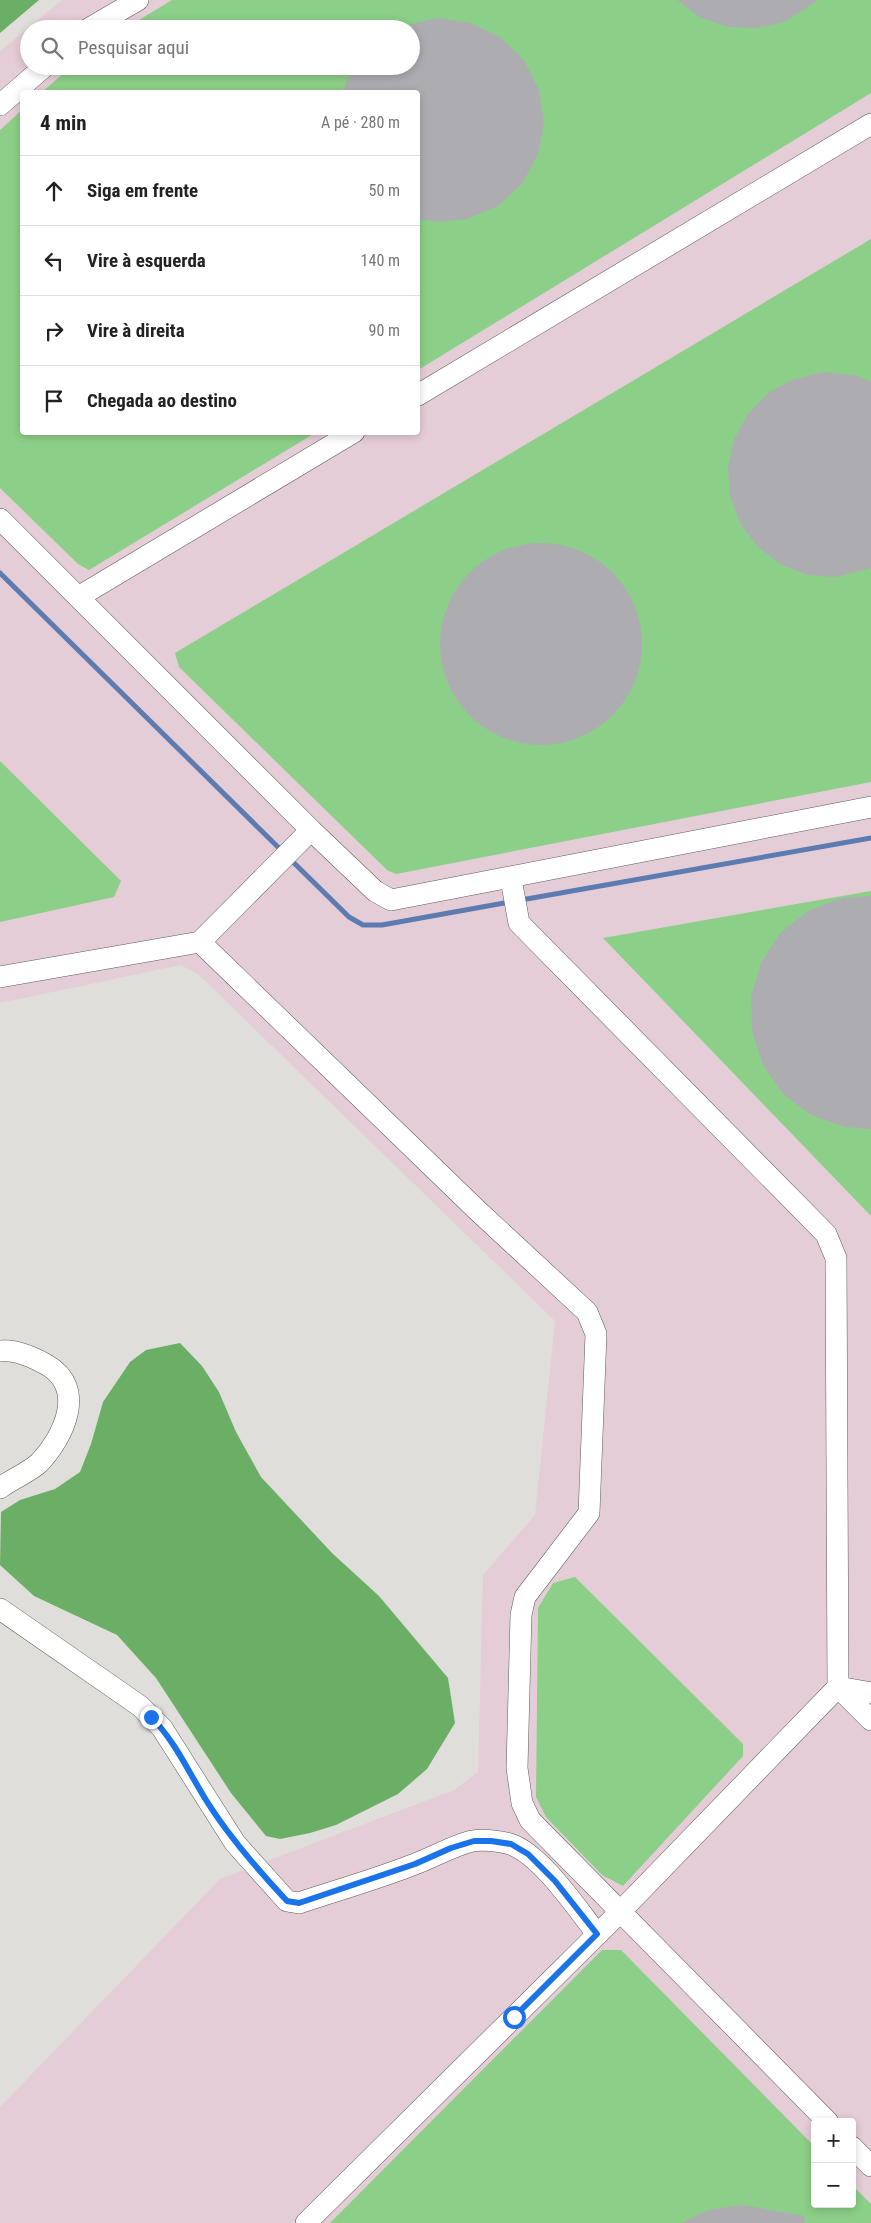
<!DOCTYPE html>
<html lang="pt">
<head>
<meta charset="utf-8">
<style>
	:root { --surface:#fff; --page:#f6f6f6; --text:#222; --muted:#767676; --line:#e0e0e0 }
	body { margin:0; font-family:"Roboto Condensed",sans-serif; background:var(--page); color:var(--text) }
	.controls { position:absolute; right:15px; bottom:15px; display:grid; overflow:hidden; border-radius:5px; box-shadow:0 2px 8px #0003 }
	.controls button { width:45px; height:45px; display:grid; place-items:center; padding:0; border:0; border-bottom:1px solid var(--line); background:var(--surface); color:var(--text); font:25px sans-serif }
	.stop { position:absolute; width:15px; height:15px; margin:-11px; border:4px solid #1a73e8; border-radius:50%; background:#fff }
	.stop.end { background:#1a73e8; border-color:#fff; box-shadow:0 1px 5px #0008 }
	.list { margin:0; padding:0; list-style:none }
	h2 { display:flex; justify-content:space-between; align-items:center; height:65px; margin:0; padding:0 20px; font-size:21px }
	h2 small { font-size:16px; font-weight:400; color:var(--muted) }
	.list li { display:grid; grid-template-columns:32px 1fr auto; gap:15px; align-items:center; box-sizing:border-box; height:70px; padding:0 20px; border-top:1px solid var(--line) }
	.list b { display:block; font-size:19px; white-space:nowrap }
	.list em { font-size:16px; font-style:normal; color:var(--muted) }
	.icon { flex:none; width:28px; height:28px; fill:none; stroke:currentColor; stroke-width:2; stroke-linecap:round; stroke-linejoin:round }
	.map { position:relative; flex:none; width:871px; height:2223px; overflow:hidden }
	.search { position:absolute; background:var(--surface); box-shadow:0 2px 8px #0003; left:20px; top:20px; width:400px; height:55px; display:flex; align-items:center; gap:12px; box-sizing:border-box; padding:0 18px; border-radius:28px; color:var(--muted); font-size:19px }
	.panel { position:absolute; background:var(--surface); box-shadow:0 2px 8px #0003; left:20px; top:90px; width:400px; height:345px; border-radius:5px }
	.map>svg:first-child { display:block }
	.industrial { fill:#e5cdd7; fill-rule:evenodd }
	.green { fill:#8ccf88 }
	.forest { fill:#6baf67 }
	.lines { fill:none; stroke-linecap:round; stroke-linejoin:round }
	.stream { stroke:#5c7bb0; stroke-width:5 }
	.building { fill:#adadb1 }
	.minor-casing { stroke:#5d5c58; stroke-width:22 }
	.minor { stroke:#fff; stroke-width:21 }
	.route { stroke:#1a73e8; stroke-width:6 }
</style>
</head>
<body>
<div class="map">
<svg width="871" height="2223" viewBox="0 0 871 2223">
	<rect width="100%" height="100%" fill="#e0deda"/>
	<path class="industrial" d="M62 0H871V2223H0V2107L220 1879 454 1790 478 1772 483 1575 535 1515 555 1321 198 974 181 965 0 1003V51ZM29 29H411V66H29ZM22 92H418V432H22ZM815 2122H852V2204H815Z"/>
	<g class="green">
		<polygon points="172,0 871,0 871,93 418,370 418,92 42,92 72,66 411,66 411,29 124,29"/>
		<polygon points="22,110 22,432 315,433 89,570 78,564 0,488 0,130"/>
		<polygon points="871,239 871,782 396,874 387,870 179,667 175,653"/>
		<polygon points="0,761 121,881 114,897 0,922"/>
		<polygon points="871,891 871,1216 603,938"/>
		<polygon points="575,1577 743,1744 743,1756 623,1886 602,1875 546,1817 536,1797 538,1608 553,1583"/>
		<polygon points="602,1950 621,1950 815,2147 815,2204 852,2204 852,2185 871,2204 871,2223 330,2223"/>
	</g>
	<g class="forest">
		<polygon points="0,0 39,0 0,33"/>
		<polygon points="180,1343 202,1366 219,1392 236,1432 261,1477 332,1553 379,1596 448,1678 455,1723 427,1769 398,1794 336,1825 310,1833 280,1839 266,1836 231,1793 156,1678 117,1635 34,1596 0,1565 1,1512 20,1500 55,1489 80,1472 91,1444 103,1402 130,1362 146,1350"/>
	</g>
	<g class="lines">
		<g class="stream">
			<polyline points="0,573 283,852"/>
			<polyline points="289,858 349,917 363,925 382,925 510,902"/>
			<polyline points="521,900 871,838"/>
		</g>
	</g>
	<g class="building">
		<polygon points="677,0 818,0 784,22 756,28 728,27 701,18"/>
		<polygon points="438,18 470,23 500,37 524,60 539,90 544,122 538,154 522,184 498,206 467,219 439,222 418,219 418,92 343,92 346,82 355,66 411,66 411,24"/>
		<polygon points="825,372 858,376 871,382 871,568 836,577 807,575 780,564 757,546 740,523 730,496 728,467 734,439 748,414 768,393 794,379"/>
		<circle cx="541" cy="644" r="101"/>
		<polygon points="871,896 871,1129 845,1127 811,1115 783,1094 763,1065 752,1032 751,996 761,963 780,933 808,911 841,898"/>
		<polygon points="742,2205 805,2216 804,2223 681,2223 708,2210"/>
	</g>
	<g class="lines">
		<defs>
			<g id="minor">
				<polyline points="88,29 138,0"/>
				<polyline points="0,105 45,66"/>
				<polyline points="418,395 871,124"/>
				<polyline points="0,519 311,830 375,891 391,900 871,807"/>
				<polyline points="80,596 354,432"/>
				<polyline points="311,830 200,942 478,1211 587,1312 596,1334 589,1513 525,1597 521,1615 517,1768 522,1803 530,1820 828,2122"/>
				<polyline points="511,879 519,923 826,1234 836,1258 838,1687 871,1693"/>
				<polyline points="0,977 200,942"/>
				<path d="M0 1351C16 1349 33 1357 47 1365 87 1388 64 1437 39 1463 28 1473 12 1479 0 1488"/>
				<path d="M0 1609 140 1706 162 1728 235 1843 287 1901 299 1903C338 1890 377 1879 415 1864 434 1857 452 1846 472 1841 483 1839 500 1841 510 1844 540 1853 578 1910 597 1934"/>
				<polyline points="852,2147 871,2166"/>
				<polyline points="306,2223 620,1912 838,1687 871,1720"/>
			</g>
		</defs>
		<use href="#minor" class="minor-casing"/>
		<use href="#minor" class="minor"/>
	</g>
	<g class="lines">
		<path class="route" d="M151 1717C175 1741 188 1771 206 1800 229 1837 257 1869 287 1901L299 1903 415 1864 451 1848 474 1841H491L511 1844 528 1854 555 1881 597 1934 514 2017"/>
	</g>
</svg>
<div class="controls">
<button>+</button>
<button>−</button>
</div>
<div class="stop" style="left:514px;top:2017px"></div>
<div class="stop end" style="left:151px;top:1717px"></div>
<div class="search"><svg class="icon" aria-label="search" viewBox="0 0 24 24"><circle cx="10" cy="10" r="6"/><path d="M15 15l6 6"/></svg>Pesquisar aqui</div>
<section class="panel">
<h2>4 min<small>A pé · 280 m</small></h2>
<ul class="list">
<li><svg class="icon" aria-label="ahead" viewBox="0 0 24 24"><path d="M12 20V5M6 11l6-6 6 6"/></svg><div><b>Siga em frente</b></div><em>50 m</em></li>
<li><svg class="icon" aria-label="left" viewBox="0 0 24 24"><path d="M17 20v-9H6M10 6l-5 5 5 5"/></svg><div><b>Vire à esquerda</b></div><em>140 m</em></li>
<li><svg class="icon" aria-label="right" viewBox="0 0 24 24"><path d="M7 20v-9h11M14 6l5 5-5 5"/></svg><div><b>Vire à direita</b></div><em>90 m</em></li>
<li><svg class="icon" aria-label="arrive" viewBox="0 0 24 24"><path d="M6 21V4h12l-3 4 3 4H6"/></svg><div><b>Chegada ao destino</b></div></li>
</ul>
</section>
</div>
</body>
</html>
